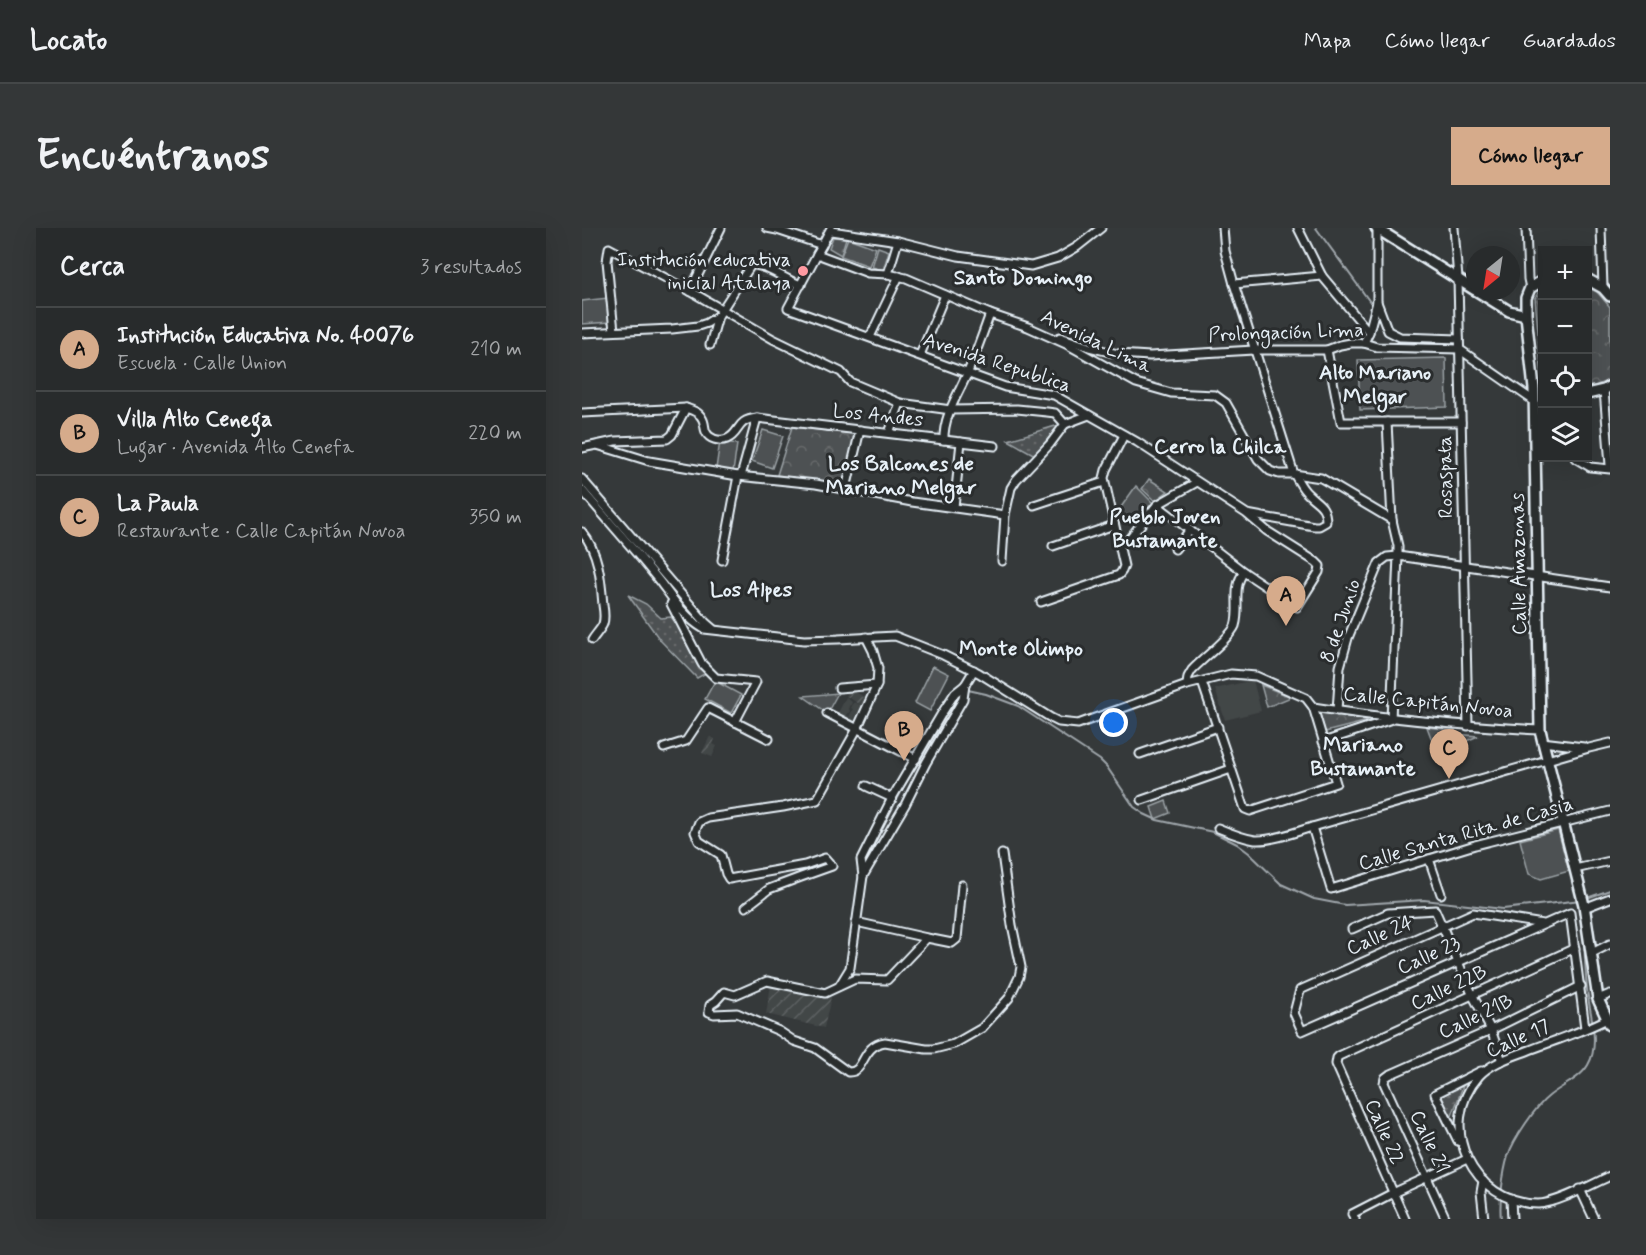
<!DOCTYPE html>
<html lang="es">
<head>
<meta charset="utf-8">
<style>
	:root { --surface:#282b2c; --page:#343738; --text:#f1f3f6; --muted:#a5a7a9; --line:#444748; --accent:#d6ab8b }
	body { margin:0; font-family:Mynerve,sans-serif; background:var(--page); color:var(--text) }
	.controls { position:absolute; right:18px; top:18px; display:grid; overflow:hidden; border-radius:0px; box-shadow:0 6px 24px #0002 }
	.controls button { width:54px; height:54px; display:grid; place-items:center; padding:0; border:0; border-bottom:2px solid var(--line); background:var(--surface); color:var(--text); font:30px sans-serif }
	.compass { position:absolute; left:884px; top:18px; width:54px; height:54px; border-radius:50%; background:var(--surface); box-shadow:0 6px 24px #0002; rotate:210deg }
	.you { position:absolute; left:532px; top:495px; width:21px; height:21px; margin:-15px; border:4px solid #fff; border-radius:50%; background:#1a73e8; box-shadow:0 0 0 9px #1a73e833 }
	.badge { display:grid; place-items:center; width:39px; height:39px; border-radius:50%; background:var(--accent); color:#111; font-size:20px; font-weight:700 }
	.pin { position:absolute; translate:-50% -50px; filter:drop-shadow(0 2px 3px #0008) }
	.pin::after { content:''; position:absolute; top:32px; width:21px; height:18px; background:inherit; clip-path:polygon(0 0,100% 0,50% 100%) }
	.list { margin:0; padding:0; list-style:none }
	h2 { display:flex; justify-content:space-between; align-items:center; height:78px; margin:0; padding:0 24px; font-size:26px }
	h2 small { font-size:20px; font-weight:400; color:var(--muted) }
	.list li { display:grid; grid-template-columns:39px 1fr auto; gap:18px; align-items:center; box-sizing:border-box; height:84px; padding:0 24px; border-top:2px solid var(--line) }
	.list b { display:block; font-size:22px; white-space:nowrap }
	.list p { margin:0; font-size:20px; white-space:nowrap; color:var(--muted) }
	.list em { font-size:20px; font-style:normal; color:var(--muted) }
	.icon { flex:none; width:33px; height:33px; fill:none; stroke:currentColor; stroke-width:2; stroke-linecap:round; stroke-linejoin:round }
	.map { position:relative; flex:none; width:1028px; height:991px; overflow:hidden; border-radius:0px }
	header { display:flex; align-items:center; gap:36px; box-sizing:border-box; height:84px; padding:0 30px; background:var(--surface); border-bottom:2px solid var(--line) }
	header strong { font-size:28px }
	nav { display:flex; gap:33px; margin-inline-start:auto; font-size:21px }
	.intro { display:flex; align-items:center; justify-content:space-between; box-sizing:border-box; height:144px; padding:0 36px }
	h1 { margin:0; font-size:42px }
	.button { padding:15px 27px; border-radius:0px; background:var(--accent); color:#111; font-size:21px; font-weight:700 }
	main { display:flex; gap:36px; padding:0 36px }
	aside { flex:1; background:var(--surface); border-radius:0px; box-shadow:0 6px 24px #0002 }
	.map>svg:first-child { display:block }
	.built { fill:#424647 }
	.industrial { fill:url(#industrial-furrows) }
	.grass { fill:url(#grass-dots); stroke:#9aa1a5; stroke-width:1.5 }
	.forest { fill:url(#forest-crowns); stroke:#9aa1a5; stroke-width:1.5 }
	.garden { fill:#4d5152; stroke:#9aa1a5; stroke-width:1.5 }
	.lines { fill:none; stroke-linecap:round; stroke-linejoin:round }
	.stream { stroke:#a0a7ac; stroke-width:2 }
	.street-casing { stroke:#e8f1f8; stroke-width:11 }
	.secondary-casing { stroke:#e8f1f8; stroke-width:14 }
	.street { stroke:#2a2d2e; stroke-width:7 }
	.secondary { stroke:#2a2d2e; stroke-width:9 }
	.poi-dot { fill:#ff9aa2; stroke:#2a2d2e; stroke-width:2 }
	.labels { text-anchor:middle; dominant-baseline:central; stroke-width:6; stroke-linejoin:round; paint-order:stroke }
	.poi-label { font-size:20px; fill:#e8f1f8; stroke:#2a2d2e; text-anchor:end }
	.street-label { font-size:20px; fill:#e8f1f8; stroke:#2a2d2e }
	.neighbourhood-label { font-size:21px; font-weight:bold; fill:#e8f1f8; stroke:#2a2d2e }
</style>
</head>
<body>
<header>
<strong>Locato</strong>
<nav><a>Mapa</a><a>Cómo llegar</a><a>Guardados</a></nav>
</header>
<div class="intro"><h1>Encuéntranos</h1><a class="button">Cómo llegar</a></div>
<main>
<aside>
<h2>Cerca<small>3 resultados</small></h2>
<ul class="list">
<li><span class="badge">A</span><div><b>Institución Educativa No. 40076</b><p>Escuela · Calle Union</p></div><em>210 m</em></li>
<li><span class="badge">B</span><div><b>Villa Alto Cenega</b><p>Lugar · Avenida Alto Cenefa</p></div><em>220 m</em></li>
<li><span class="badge">C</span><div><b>La Paula</b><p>Restaurante · Calle Capitán Novoa</p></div><em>350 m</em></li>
</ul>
</aside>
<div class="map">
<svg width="1028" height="991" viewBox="0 0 1028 991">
	<defs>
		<pattern id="industrial-furrows" width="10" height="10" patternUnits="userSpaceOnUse" patternTransform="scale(1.5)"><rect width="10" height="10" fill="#424647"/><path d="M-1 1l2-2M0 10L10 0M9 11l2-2" fill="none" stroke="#5d6162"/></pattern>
		<pattern id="grass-dots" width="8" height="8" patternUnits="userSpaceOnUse" patternTransform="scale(1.5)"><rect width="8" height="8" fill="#4d5152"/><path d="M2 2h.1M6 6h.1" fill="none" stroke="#676a6c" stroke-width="1.8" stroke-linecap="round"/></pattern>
		<pattern id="forest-crowns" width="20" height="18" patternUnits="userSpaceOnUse" patternTransform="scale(1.5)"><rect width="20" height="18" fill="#4d5152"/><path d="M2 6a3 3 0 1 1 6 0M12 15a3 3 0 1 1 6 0" fill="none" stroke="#676a6c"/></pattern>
	</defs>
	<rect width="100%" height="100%" fill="#35393a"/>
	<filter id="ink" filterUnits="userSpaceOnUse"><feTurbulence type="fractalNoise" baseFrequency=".0167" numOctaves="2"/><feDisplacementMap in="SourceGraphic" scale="12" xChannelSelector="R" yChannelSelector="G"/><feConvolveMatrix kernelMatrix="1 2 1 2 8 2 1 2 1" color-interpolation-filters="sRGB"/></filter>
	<g filter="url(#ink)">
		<g class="built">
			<polygon points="671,452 679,483 643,492 633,461"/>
			<polygon points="264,469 270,474 267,481 268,483 265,487 268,491 269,490 267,489 271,481 269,480 272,474 281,478 276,487 274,487 271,495 255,487"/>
		</g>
		<g class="industrial">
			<polygon points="268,461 286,471 281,478 264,468"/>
			<polygon points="128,508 133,511 131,516 135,518 130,529 120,525"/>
			<polygon points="189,757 249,769 242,800 184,786"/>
		</g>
		<g class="grass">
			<polygon points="477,197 453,227 426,212"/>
			<polygon points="46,367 64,376 79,390 89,389 97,399 124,445 115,450 78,412"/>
			<polygon points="881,858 868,893 859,868"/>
		</g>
		<g class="forest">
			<polygon points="251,9 264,10 259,27 247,20"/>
			<polygon points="1005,59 1015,64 1028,79 1028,150 1027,152 1013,158 1006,158"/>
			<polygon points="960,60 960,148 953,70 958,62"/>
			<polygon points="210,199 274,206 263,257 195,247"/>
			<polygon points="567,251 586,263 573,273 560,261"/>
			<polygon points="679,457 709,469 685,479"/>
			<polygon points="256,465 245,485 221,468"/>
			<polygon points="737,483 786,493 743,504"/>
			<polygon points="845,499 873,502 873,506 896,508 868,520 865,513 851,515"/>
		</g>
		<g class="garden">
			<polygon points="266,10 294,20 287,38 259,28"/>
			<polygon points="296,19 307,23 301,42 290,39"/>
			<polygon points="26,70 28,94 0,96 0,73"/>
			<polygon points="864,130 865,179 778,182 776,132"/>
			<polygon points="181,202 201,208 190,240 170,233"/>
			<polygon points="138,213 155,216 151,244 134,241"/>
			<polygon points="554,258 571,275 554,298 537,282"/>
			<polygon points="351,438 367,446 348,483 333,475"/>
			<polygon points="133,453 159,467 149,485 123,471"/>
			<polygon points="584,573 588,585 573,591 569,579"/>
			<polygon points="976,602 987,643 959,651 947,646 938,612"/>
		</g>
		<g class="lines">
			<g class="stream">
				<polyline points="734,0 791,78"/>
				<polyline points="386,462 404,466 436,478 518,532 525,539 552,579 562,586 575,592 631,604 655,616 667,625 699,656 732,671 763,677 842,672 921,681 999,672"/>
				<polyline points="368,485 378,468"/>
				<polyline points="284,632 321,560 363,492"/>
				<polyline points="1002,671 1028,662"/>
				<path d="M919 991C917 974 921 945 926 928 931 912 954 878 967 868 979 858 998 851 1006 837 1019 816 1007 783 1005 761 1003 741 1003 721 1001 702"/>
			</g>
			<defs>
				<g id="street">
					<polyline points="185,0 195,2 240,17"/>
					<path d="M249 0 206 80 423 159 472 167 555 214 665 286 732 298H737L744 294C744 277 736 276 726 266 720 261 716 252 712 246L652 56 643 23 641 0"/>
					<polyline points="716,0 740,48 787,104 782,115"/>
					<polyline points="872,0 876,51 886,498"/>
					<polyline points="944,0 946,51 948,60"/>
					<polyline points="1019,0 1021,60"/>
					<polyline points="249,3 316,13 376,28 449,38 476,30 495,19 519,0"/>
					<polyline points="235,26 286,45 306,46 324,50 408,86 446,99 484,116 554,155 589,165 633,167 644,175 676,231 688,243 697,246 712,246 739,250 810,292"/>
					<polyline points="306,46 316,13"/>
					<polyline points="652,56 740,48"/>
					<polyline points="108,63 139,0"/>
					<polyline points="795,74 806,103 818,109 877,111"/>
					<polyline points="32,103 25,33 27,20 108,63 191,111 259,144 268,154 318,175 369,182 435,181 465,184 473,185 483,196"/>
					<polyline points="787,104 795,74 795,0"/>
					<polyline points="0,105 90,101 116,98 125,95 136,88"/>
					<polyline points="288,109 317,48"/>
					<polyline points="478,109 507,119 536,126 568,128 672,122 745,122 758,117 769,115 782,115 795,119 877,121 952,173"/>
					<path d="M128 117 136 88 169 37C181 35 205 53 219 57"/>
					<polyline points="745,122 759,194 879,194"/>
					<polyline points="338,127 363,67"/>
					<polyline points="1022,162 1028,237"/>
					<path d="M0 185 104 180C110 182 117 184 120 190 123 194 122 200 124 204 127 211 137 214 145 211 159 205 153 192 175 190L413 218"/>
					<polyline points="805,194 810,292 816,318 816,328 809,491"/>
					<polyline points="483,196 507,187"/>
					<polyline points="307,205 318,175"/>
					<path d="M362 212C361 188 377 165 386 144 394 125 401 105 408 86"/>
					<polyline points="15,217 67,233 156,248 234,256 330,274 423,287"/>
					<polyline points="0,220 33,213 85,211 90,207 104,180"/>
					<polyline points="993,230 1008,239 1028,241"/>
					<polyline points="159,248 175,190"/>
					<polyline points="0,251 124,395 131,401"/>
					<polyline points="264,261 278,202"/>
					<path d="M0 262C26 293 53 322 78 354 91 371 103 390 122 401L222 412 256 411 313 408 361 427 397 445 469 490 477 494 496 496 605 457 649 446 674 448 724 470 731 479 754 555 668 583 663 581 620 454"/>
					<polyline points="452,277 522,254"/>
					<polyline points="575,277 662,344 715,379 737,344 738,338 734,334 685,303 666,287"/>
					<polyline points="372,279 379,214"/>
					<path d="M0 304C17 324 19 352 21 377 22 383 23 390 21 396 19 401 13 407 10 412"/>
					<polyline points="537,316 546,312 575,277 615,254"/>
					<polyline points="471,318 532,297"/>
					<polyline points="593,321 608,302"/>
					<polyline points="140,332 156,248"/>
					<polyline points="420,333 423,287 429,260 434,252 468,216 483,196"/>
					<polyline points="91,372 89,376 120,436 134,450 174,454 153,494"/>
					<polyline points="459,374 537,347 540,343 542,338 522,250 524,242 542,207"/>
					<path d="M605 457 606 449 610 442C620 431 648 410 653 398 659 380 649 360 662 344"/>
					<polyline points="257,460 295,457"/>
					<path d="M731 479C807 491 882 498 958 502"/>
					<polyline points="755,483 758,439 766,410 797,335 805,329 816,328 1028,359"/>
					<polyline points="245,485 334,531"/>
					<polyline points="741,514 807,492"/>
					<polyline points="960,514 1002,519"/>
					<polyline points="82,520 104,513 126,480 187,511"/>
					<polyline points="558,526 636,499"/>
					<polyline points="284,558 310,570"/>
					<polyline points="560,572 649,541"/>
					<polyline points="730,599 749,661 893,617 1028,583"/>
					<path d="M636 600C648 605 660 610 673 612 690 613 714 604 730 599L1007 520 1028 515"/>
					<polyline points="847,631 859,666"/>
					<polyline points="993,641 1028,633"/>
					<polyline points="281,648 323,577 344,535 381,471 383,457"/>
					<polyline points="164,679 187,661 219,649 250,638 243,630 223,637 147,651 144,646 139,627 117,613 113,604 117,594 126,590 201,579 235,572 275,501 295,457 296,440 291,423 284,409"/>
					<polyline points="1002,680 1028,670"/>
					<path d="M274 694 345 710 305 752 273 751 243 765 185 753 153 767 142 764 134 773 128 777 127 784 132 786 155 785 197 803 212 813 233 820 266 844C284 845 278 818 303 814L344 821H352L372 816 400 800 427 770 437 749 439 739 430 697 420 626"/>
					<polyline points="961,696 891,685 718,762 712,785 720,803 988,685 1003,800"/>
					<polyline points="770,701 806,685 853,682 891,768 909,802 920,833"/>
					<polyline points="345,710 370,715 375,711 380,657"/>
					<polyline points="1010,725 1028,716"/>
					<polyline points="257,758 268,740 281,648 279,632 310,570 360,485 373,465 383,457 392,442"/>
					<polyline points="1016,771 1028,766"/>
					<path d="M1025 791C1000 804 971 813 945 823 929 829 909 835 897 848 853 898 891 976 956 976 974 976 1011 956 1028 948"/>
					<polyline points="876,913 853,866 899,843"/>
					<polyline points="901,953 899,964 902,991"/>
					<polyline points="998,961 1012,991"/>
					<polyline points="929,971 930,991"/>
					<polyline points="773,991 770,986 811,965 885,931"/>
					<polyline points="823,991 754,836 755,830 757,828 993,720"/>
					<polyline points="864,991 802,855 803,850 807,847 909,802 999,758"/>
				</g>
				<g id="secondary">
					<polyline points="794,0 893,62"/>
					<polyline points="1005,51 1021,60 1028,68"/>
					<polyline points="960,53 948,60 944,70 944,87 952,161 958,502 1002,677 1016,771 1028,797"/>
					<polyline points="895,63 927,83 944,87"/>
					<polyline points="1005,166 1022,162 1028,158"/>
				</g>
			</defs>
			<use href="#street" class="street-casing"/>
			<use href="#secondary" class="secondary-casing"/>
			<use href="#street" class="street"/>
			<use href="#secondary" class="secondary"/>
		</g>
	</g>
	<circle class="poi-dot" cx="221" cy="43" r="6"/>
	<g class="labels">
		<g class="poi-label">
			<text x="209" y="32">Institución educativa<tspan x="209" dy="23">inicial Atalaya</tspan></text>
		</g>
		<g class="street-label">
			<text transform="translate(704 105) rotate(-2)">Prolongación Lima</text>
			<text transform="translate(514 114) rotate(26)">Avenida Lima</text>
			<text transform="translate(415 135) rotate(18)">Avenida Republica</text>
			<text transform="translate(296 188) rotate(6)">Los Andes</text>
			<text transform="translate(864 249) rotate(-91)">Rosaspata</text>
			<text transform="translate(937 336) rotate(-91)">Calle Amazonas</text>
			<text transform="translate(759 393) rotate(-71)">8 de Junio</text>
			<text transform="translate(846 475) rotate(6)">Calle Capitán Novoa</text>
			<text transform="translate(884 606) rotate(-16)">Calle Santa Rita de Casia</text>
			<text transform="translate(798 708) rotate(-24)">Calle 24</text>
			<text transform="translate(847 728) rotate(-24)">Calle 23</text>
			<text transform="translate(867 760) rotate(-25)">Calle 22B</text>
			<text transform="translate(894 789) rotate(-25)">Calle 21B</text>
			<text transform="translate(936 811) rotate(-24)">Calle 17</text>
			<text transform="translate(802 904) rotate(66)">Calle 22</text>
			<text transform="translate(847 914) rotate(65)">Calle 21</text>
		</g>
		<g class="neighbourhood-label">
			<text x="441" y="50">Santo Domingo</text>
			<text x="793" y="145">Alto Mariano<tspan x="793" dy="24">Melgar</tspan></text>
			<text x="638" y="219">Cerro la Chilca</text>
			<text x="319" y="236">Los Balcones de<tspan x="319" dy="24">Mariano Melgar</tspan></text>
			<text x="583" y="289">Pueblo Joven<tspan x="583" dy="24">Bustamante</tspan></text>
			<text x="169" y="362">Los Alpes</text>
			<text x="439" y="421">Monte Olimpo</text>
			<text x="781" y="517">Mariano<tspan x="781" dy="24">Bustamante</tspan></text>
		</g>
	</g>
</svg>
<div class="controls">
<button>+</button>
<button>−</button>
<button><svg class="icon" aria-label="locate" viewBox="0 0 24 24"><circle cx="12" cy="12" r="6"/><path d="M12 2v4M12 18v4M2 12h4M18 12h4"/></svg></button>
<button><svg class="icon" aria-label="layers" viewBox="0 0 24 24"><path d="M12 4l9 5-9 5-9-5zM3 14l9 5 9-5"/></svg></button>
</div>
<svg class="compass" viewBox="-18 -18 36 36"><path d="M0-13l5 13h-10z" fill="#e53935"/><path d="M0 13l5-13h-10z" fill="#a5a7a9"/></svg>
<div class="you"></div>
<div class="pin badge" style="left:704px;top:398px">A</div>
<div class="pin badge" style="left:322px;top:533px">B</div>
<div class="pin badge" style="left:867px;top:551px">C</div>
</div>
</main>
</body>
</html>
